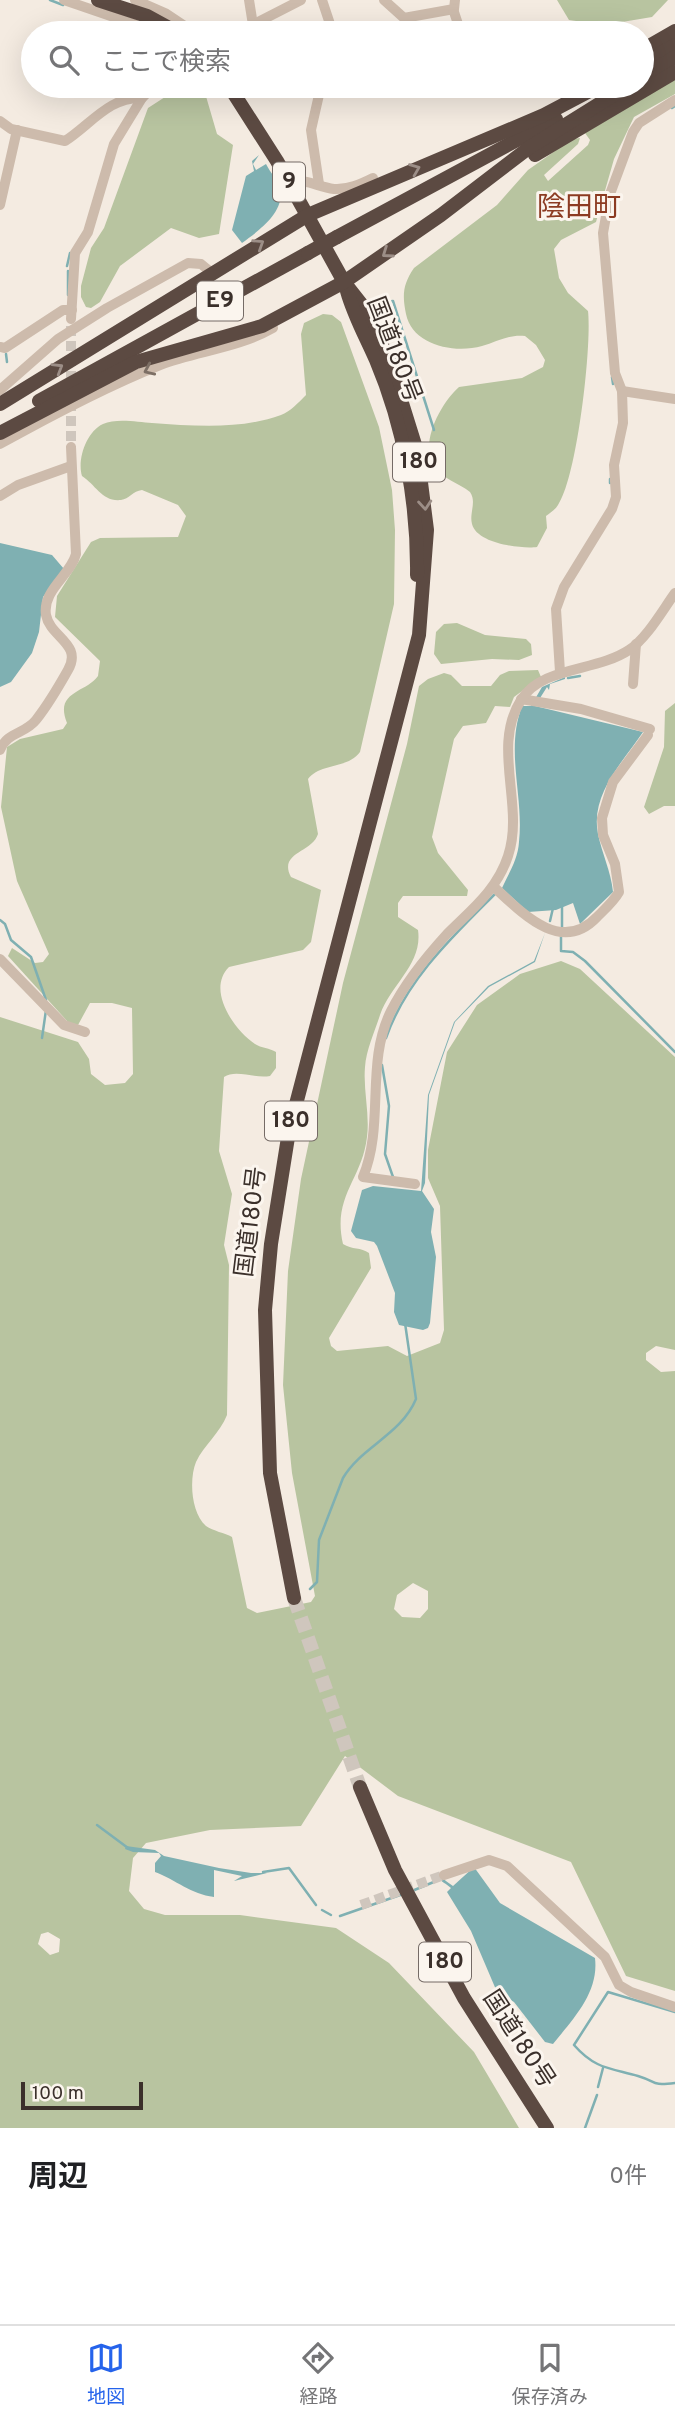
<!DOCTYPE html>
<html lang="ja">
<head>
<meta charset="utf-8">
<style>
	:root { --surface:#fff; --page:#f2f2f2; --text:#202124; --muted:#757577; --line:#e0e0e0; --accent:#2563eb }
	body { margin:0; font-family:Overpass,"Noto Sans JP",sans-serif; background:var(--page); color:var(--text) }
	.scale { position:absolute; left:21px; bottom:18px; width:122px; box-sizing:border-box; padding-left:7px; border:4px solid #3b302b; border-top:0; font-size:19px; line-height:24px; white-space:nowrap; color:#3b302b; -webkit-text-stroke:5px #fbf5ee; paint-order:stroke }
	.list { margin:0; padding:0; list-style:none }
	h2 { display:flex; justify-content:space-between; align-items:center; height:91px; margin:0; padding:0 28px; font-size:30px }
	h2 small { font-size:23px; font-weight:400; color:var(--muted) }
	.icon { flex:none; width:38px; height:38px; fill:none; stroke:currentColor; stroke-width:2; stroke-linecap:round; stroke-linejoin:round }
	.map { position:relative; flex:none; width:675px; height:2128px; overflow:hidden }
	.search { position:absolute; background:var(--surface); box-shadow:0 7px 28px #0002; left:21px; right:21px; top:21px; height:77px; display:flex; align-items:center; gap:18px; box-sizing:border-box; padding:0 24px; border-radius:38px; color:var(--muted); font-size:26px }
	.sheet { height:196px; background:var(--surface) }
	nav { display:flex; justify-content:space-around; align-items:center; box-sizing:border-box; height:98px; border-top:2px solid var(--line); background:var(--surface); font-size:19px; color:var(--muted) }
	nav a { display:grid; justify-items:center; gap:4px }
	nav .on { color:var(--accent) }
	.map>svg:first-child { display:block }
	.green { fill:#b8c4a0; fill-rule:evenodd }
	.water { fill:#7fb0b2 }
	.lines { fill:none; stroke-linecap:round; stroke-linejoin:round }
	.stream { stroke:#7fb0b2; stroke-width:2.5 }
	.minor-tunnel { stroke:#cfc6bd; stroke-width:10; stroke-dasharray:10 5; stroke-linecap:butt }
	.highway-tunnel { stroke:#cfc6bd; stroke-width:14; stroke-dasharray:14 7; stroke-linecap:butt }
	.minor { stroke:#cdbbac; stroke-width:10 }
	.highway { stroke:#5c4a42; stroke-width:14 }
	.highway-bridge { stroke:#5c4a42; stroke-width:14 }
	.oneway { stroke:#9c8e87 }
	.oneway2 { stroke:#7d6f65 }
	.labels { text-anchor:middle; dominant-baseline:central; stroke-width:6; stroke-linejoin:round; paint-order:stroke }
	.shield { fill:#fbf5ee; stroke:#756b66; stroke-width:2 }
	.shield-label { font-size:23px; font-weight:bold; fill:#3b302b }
	.street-label { font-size:24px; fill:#3b302b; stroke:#fbf5ee }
	.quarter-label { font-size:28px; fill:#8c3b22; stroke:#fbf5ee }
</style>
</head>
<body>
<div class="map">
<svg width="675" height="2128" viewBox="0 0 675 2128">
	<rect width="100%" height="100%" fill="#f4ebe1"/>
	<g class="green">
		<polygon points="557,0 668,0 652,17 604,25 569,20"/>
		<path d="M675 79V94L634 117 614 159 596 222 561 240 554 249 559 278 568 293 588 311C592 346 577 478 558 505 555 510 550 513 546 516L547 528 537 547C522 549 477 544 472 524 469 513 477 502 470 492 459 483 442 479 434 466 419 443 441 403 459 387L522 378 543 367 545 360 536 345 525 336C509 334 497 342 482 346 454 354 412 345 406 314 402 295 403 284 414 268L497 205 528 170 572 139 580 138 578 144 544 175 548 181 588 145 590 140 585 133Z"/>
		<polygon points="182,86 203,86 217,134 233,145 219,234 199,238 171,228 120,266 100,302 91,308 86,307 81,297 81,286 91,248 104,228 148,108"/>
		<path d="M323 314 332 315 341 322 379 427 392 490 395 530 394 604 360 752C348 769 320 763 308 779L318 834C312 853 278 852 291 877L321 890 311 942 303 950 229 967C206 990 234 1030 255 1044 261 1048 270 1048 276 1052V1068L270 1076C255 1079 236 1069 224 1077L219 1151 232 1194 224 1245 229 1265 227 1415C220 1433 204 1445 196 1462 189 1479 191 1513 206 1526 213 1531 225 1533 232 1537L247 1608 257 1613 311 1602 315 1596 292 1473 283 1385 288 1271 301 1179 343 983 407 744 419 686 428 679 444 673 451 675 462 686H491L500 675 509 671 538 670 541 677 514 697 510 707 495 706 486 723 463 726 454 739 432 837 438 853 468 890 467 896H403L398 903V917L418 930C423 964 391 984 380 1015 375 1031 366 1050 365 1067 363 1090 370 1114 367 1137 362 1180 332 1196 343 1244 352 1250 361 1247 369 1253L371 1268 329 1338 331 1346 337 1351 388 1346 407 1356 440 1343 444 1330 440 1206 428 1178V1150L447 1052 477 1005 520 974 561 961 580 969 675 1057V1350L656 1346 646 1353V1360L661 1372 675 1371V1991L626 1976 571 1862 398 1796 345 1756 301 1826 210 1830 146 1843 133 1858 129 1891 144 1909 165 1915H240L336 1928 389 1963 474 2052 519 2128H0V1017L78 1042 89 1059 91 1074 105 1085 125 1083 133 1074 132 1008 112 1003H90L78 1025 68 1022 8 956 12 948 35 963 43 962 49 954 17 881 1 807 7 747 20 739 63 729 67 723C54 691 86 693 98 676L100 661 55 617 57 596 91 542 100 538 178 537 186 516 178 505 142 490C133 491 129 499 121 500 102 502 96 485 82 476 77 460 86 432 103 424 116 418 138 422 152 423 194 426 240 430 281 415 290 412 299 402 306 395L301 334 304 323ZM413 1583 428 1591V1609L420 1618 402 1617 394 1609 397 1595ZM48 1932 60 1939 59 1952 50 1955 38 1944 41 1934Z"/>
		<polygon points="457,623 485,635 526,639 531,644 532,655 519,660 492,659 441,664 434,654 436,632 444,624"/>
		<polygon points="675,703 675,806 664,806 649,814 644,807 664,747 665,711"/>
	</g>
	<g class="water">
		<path d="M259 155 253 164 256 170 266 164C270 172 278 181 280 189 285 213 258 231 242 243L232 230 246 176 254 171 252 161Z"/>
		<polygon points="0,543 52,555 64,569 43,597 39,632 32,653 11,682 0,687"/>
		<path d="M565 677V679L550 684 549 690 547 687 535 706 643 732C623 762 590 794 598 834 602 854 611 871 613 892L580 924 573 903 556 910 528 912 502 888C509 873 518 859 519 842 524 796 505 751 522 706H531L542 687Z"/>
		<polygon points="545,933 535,962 489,987 455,1022 429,1095 425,1183 422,1191 434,1209 431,1232 436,1257 430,1323 428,1328 423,1330 399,1325 394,1312 395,1293 377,1246 374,1242 356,1238 351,1231 362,1190 373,1186 421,1191 428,1095 454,1022 488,986 534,961"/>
		<path d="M126 1846 155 1850 164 1856 219 1868 251 1873H267L234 1881 242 1876 214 1870V1897C191 1894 176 1880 155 1872V1863L161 1856 159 1853 133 1852 125 1849Z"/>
		<path d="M474 1867 500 1903 595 1958C599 1992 574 2018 553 2044L545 2042 514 2002 497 1992 471 1931 447 1892 451 1888 442 1881 443 1879 453 1886Z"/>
	</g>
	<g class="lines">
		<g class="stream">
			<polyline points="50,0 63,5"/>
			<polyline points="127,95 144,88"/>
			<polyline points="672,108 675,106"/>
			<polyline points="67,266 70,253"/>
			<polyline points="68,271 68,295"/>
			<polyline points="386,302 393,301 434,430"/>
			<polyline points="6,354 7,362"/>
			<polyline points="612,377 613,384"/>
			<polyline points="610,479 610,483"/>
			<polyline points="568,678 580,676"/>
			<polyline points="0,920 5,924 11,940 31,957 46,1000"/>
			<polyline points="550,921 553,908"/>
			<polyline points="562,927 562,907"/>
			<polyline points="561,937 561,951 573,952 585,961 675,1052"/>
			<polyline points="42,1038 46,1010"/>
			<path d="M386 1038C406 980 453 936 495 894"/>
			<polyline points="382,1065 389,1106 385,1154 393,1177"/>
			<path d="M310 1589 317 1582 319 1540 343 1478C361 1447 401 1435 416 1399L405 1323"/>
			<polyline points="97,1825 128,1848"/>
			<polyline points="263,1872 289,1868 316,1905"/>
			<polyline points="412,1891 441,1879 445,1882"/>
			<polyline points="322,1910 331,1915"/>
			<polyline points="340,1916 403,1894"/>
			<path d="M675 2012 608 1992 574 2045C595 2069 610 2068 638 2076 658 2082 650 2086 675 2083"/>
			<polyline points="598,2087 603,2068"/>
			<polyline points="585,2128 597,2095"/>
		</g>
		<g class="minor-tunnel">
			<polyline points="71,326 71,447"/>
			<polyline points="361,1905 444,1875"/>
		</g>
		<polyline class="highway-tunnel" points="294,1598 360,1787"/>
		<g class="minor">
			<polyline points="64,0 134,24 153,33"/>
			<polyline points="135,0 165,13 195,33"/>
			<polyline points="249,0 253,25"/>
			<polyline points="322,0 333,33"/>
			<polyline points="384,0 404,18 454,9 455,0"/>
			<polyline points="453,9 461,33"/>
			<polyline points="237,33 301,0"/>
			<path d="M0 121 11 129 65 141C90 125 110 96 142 98"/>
			<path d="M289 182C307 178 317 187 334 189 348 190 361 184 373 178"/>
			<polyline points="319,184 311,130 321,86"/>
			<polyline points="0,205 17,130"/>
			<polyline points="71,319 75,253 88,232 114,144 142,98 154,86"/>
			<polyline points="0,347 5,348 63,310 72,310"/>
			<polyline points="0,390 58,339 107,308 188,263 201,264 212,273"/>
			<polyline points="622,391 675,399"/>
			<path d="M0 444C52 415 105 387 160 365 197 351 238 348 273 328"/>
			<polyline points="0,496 18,485 71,466"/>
			<polyline points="560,672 556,609 564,587 612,509 616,497 614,465 623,423 622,391 615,373 603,233 610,194 633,132 639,123 675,100"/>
			<polyline points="633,684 636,644"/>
			<polyline points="521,699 581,709 650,729"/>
			<path d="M0 750C7 732 25 734 36 720 47 706 59 686 68 670 83 644 50 637 46 615 42 590 71 575 76 554L71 447"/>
			<path d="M494 887C522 913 561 955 597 917 605 909 614 901 619 892L615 864 603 835 602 818 613 782 648 735"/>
			<polyline points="0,959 64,1025 85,1032"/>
			<path d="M415 1184 363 1177C385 1124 365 1063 391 1011 405 983 426 957 447 934 471 910 497 890 508 856 525 806 491 747 521 700 542 666 596 672 629 650 647 638 662 611 675 593"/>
			<polyline points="444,1875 489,1860 507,1866 605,1957 619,1985 631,1992 675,2007"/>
		</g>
		<g class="highway">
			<polyline points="98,0 147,16 178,33"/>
			<polyline points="642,50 675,31"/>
			<polyline points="642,64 675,45"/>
			<polyline points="642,77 675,57"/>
			<polyline points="229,86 277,161 344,282 366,310 388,358 417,451 427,530 419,635 289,1131 271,1244 265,1310 270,1473 294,1598"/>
			<polyline points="535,155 675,72"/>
			<polyline points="337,237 556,119"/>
			<path d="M347 291C354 316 366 337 376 360 404 426 418 504 417 575"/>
			<polyline points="39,401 308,253"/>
			<polyline points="0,404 308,215 544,115 599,86"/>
			<polyline points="0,433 136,362 262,326 344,282 441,215 530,147 628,86"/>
			<polyline points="360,1787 395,1870 464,1998 547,2128"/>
		</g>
		<polyline class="highway-bridge" points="308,253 337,237"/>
	</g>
	<defs><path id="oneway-chevron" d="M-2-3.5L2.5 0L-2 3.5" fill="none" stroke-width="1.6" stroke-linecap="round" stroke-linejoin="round" transform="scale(1.75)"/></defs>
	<g class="oneway">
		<use href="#oneway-chevron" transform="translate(415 169) rotate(-22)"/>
		<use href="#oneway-chevron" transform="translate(259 244) rotate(-33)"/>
		<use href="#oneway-chevron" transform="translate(387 253) rotate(145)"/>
		<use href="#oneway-chevron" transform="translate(58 368) rotate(-31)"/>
		<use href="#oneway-chevron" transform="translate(425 505) rotate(85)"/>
	</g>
	<use class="oneway2" href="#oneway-chevron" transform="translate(149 370) rotate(156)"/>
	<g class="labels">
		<g class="shield">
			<rect x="273" y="162.5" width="32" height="39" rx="5"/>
			<rect x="197" y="281.5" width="46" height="39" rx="5"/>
			<rect x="393" y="442.5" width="52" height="39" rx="5"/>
			<rect x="265" y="1101.5" width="52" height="39" rx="5"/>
			<rect x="419" y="1942.5" width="52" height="39" rx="5"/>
		</g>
		<g class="shield-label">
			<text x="289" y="182">9</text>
			<text x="220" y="301">E9</text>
			<text x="419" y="462">180</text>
			<text x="291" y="1121">180</text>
			<text x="445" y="1962">180</text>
		</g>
		<g class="street-label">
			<text transform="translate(393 350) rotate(69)">国道180号</text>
			<text transform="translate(252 1222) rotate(-83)">国道180号</text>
			<text transform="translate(518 2040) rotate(57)">国道180号</text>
		</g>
		<g class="quarter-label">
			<text x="579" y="209">陰田町</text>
		</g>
	</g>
</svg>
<div class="scale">100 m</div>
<div class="search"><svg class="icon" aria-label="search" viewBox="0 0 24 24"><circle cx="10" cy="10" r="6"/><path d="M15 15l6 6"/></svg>ここで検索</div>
</div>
<section class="sheet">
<h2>周辺<small>0件</small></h2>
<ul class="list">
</ul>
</section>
<nav>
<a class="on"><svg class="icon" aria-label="map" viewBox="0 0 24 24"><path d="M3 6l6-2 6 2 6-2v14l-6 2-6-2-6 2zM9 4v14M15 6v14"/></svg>地図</a>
<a><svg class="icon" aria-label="directions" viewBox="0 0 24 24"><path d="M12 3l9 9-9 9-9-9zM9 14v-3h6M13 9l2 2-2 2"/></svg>経路</a>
<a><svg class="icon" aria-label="saved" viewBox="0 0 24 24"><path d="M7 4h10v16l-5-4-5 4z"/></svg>保存済み</a>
</nav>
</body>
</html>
